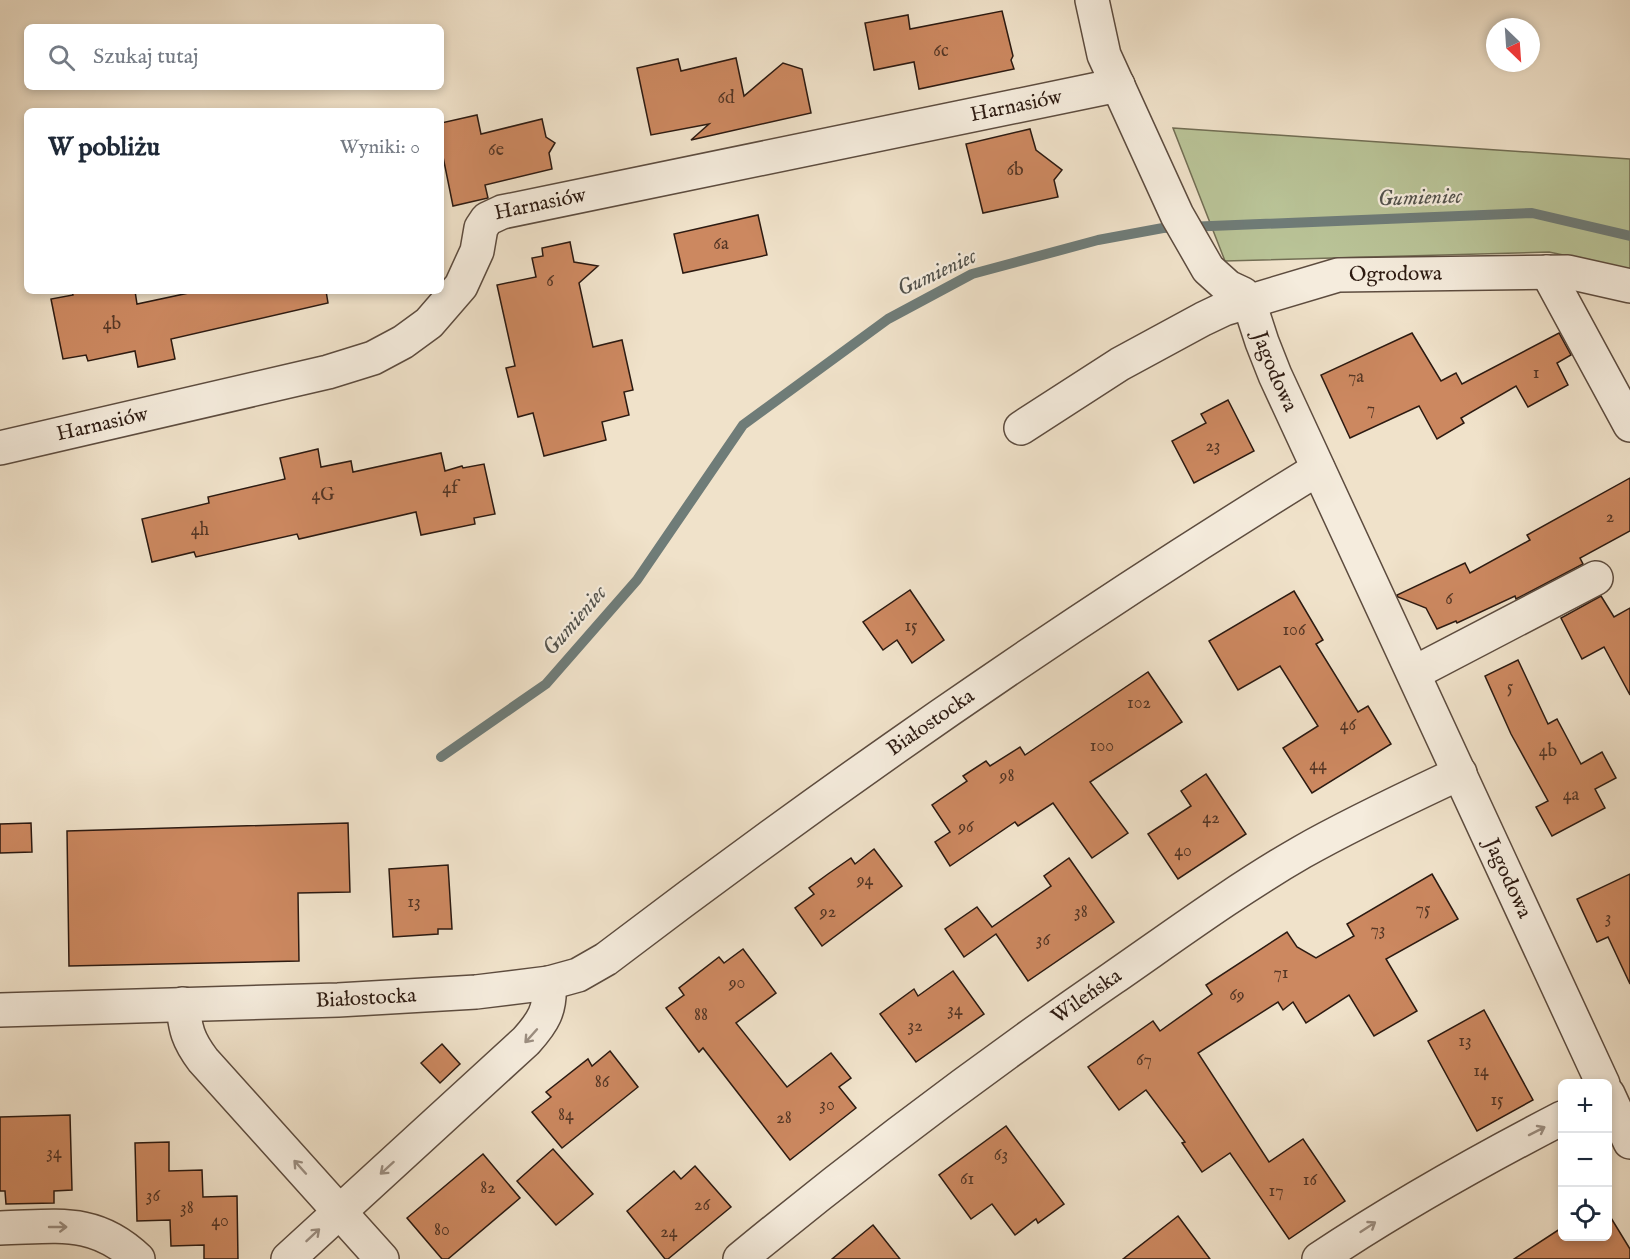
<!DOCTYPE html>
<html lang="pl">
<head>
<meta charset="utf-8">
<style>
	:root { --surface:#fff; --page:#f6f6f7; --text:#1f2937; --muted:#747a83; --line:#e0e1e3 }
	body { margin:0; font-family:"IM FELL English",serif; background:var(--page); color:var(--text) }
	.controls { position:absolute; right:18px; bottom:18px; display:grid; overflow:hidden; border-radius:9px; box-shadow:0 3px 9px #0003 }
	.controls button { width:54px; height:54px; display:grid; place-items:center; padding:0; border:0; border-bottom:2px solid var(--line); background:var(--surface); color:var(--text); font:30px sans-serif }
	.compass { position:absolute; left:1486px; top:18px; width:54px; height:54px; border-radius:50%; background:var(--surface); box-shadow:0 3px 9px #0003; rotate:155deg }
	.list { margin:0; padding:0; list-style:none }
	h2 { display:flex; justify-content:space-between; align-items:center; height:78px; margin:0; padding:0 24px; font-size:26px }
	h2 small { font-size:20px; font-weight:400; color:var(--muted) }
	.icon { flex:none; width:33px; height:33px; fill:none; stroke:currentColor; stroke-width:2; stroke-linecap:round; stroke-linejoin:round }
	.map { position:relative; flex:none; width:1630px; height:1259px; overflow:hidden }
	.search { position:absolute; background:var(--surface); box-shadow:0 3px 9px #0003; left:24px; top:24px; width:420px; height:66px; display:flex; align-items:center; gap:15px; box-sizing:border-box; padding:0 21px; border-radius:9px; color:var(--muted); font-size:22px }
	.panel { position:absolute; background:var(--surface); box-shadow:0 3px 9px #0003; left:24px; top:108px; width:420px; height:186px; border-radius:9px }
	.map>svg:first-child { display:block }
	.green { fill:#b9c397; stroke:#726e54; stroke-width:1.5 }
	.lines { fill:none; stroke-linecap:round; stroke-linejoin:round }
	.stream { stroke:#6f7c78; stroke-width:10 }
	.building { fill:#cc8860; stroke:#2c1a11; stroke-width:1.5 }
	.minor-casing { stroke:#5d4c3f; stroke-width:36 }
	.minor { stroke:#f5ecdd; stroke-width:33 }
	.oneway { stroke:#9b8e81 }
	.labels { text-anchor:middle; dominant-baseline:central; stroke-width:4.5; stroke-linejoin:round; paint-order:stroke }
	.number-label { font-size:18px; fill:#543625 }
	.street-label { font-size:21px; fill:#2c1a11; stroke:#f5ecdd }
	.water-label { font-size:22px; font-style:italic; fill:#53534d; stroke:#f5ecdd }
</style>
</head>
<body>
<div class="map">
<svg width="1630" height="1259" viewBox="0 0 1630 1259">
	<rect width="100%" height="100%" fill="#f0e2ca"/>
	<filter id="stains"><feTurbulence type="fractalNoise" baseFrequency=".00333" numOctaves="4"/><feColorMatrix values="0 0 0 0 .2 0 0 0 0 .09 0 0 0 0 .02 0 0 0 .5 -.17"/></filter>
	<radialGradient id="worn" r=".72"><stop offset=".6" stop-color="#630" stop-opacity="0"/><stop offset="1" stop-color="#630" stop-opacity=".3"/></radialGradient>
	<polygon class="green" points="1173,128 1630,159 1630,269 1549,252 1225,261"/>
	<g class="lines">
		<polyline class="stream" points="441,757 546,684 637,580 743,425 888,319 972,274 1098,240 1163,228 1532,213 1630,236"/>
	</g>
	<g class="building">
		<polygon points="1002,11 1013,56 1011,60 1014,69 919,89 914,62 874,70 865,23 908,15 910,29"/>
		<polygon points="736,58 744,96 783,63 802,69 811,113 691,140 709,124 651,135 637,68 678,59 681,71"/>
		<polygon points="477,115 481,134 542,119 546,137 555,143 549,153 552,169 485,185 488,198 453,206 441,147 441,123"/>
		<polygon points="1030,129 1036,150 1062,170 1054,180 1058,197 983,213 966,144"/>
		<polygon points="758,215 767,255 683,273 674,234"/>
		<polygon points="570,242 574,262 598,266 579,283 593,347 622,340 633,390 624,392 629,415 602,422 606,440 544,456 533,413 518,417 506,368 515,366 497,285 536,277 532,258 543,256 542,248"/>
		<polygon points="72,291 135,291 137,304 198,291 326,291 328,303 171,339 175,359 138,367 135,351 88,361 86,355 63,359 51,299 73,295"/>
		<polygon points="1412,333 1441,381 1456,373 1462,384 1559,333 1571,355 1557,363 1568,385 1528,407 1516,386 1461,418 1464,423 1437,439 1419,406 1350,438 1321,375"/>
		<polygon points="1228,400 1254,451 1194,483 1172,441 1206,423 1201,414"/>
		<polygon points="318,449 321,467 351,461 353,472 441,453 445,471 462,466 463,468 484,464 495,514 474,518 475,524 421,535 416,512 299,539 297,534 196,557 194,552 152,562 142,519 209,503 208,497 285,479 280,458"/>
		<polygon points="1630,478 1630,531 1580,558 1583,564 1516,599 1515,596 1457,623 1456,621 1437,629 1426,608 1398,597 1397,595 1465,563 1470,573 1530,540 1527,535"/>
		<polygon points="910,590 944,640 912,663 897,640 883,650 863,622"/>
		<polygon points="1294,591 1323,640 1316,644 1358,712 1368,706 1391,744 1312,793 1283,748 1318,726 1280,666 1238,690 1209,641"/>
		<polygon points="1601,596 1614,617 1630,608 1630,695 1604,647 1582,659 1561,618"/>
		<polygon points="1518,660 1548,724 1557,719 1581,764 1602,752 1616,778 1595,789 1605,808 1552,836 1536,807 1548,801 1511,734 1485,676"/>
		<polygon points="1148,672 1182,722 1090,782 1128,833 1092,858 1053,803 1018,826 1015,822 950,866 935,842 950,832 932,805 967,781 963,776 986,761 990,766 1020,747 1025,755"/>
		<polygon points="1206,774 1246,834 1178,879 1148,834 1191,806 1181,791"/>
		<polygon points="31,823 32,852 0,853 0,824"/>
		<polygon points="348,823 350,892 298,893 299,961 69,966 67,831"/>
		<polygon points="874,849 902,886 822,946 795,908 814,894 809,888 828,874 851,858 855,864"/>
		<polygon points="1069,858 1114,922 1028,981 996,934 964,957 945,929 977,907 992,927 1051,886 1044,876"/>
		<polygon points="448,865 452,929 438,929 438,934 393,937 389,869"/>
		<polygon points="1432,874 1458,919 1386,959 1417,1011 1374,1036 1349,995 1306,1023 1293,1002 1283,1010 1278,1002 1198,1053 1269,1162 1303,1139 1345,1201 1289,1239 1230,1153 1202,1172 1182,1143 1185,1142 1146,1090 1119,1110 1088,1067 1153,1021 1160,1031 1212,994 1206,985 1287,932 1297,947 1316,958 1354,936 1347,924"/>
		<polygon points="1630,874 1630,984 1608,937 1597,942 1577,899"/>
		<polygon points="743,949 776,993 736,1023 787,1087 831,1053 851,1078 839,1087 856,1108 790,1160 703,1048 699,1052 666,1008 684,995 679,988 719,957 724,963"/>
		<polygon points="953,971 984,1014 916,1062 880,1014 914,989 918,996"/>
		<polygon points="1484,1010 1533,1100 1477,1131 1428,1041"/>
		<polygon points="442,1044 460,1064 440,1083 421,1063"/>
		<polygon points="610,1051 638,1087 562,1148 532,1112 551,1097 546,1092 588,1059 592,1066"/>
		<polygon points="70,1115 72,1190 54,1191 54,1203 6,1204 5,1191 0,1191 0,1117"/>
		<polygon points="1006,1126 1064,1204 1038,1223 1036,1219 1015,1235 992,1204 971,1219 939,1175"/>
		<polygon points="169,1142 169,1171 202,1170 203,1197 237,1196 238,1259 204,1259 204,1245 171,1246 170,1220 137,1221 135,1143"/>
		<polygon points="553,1149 593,1194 556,1225 517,1181"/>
		<polygon points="483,1154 520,1198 448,1259 442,1259 407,1218"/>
		<polygon points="695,1166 731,1207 668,1259 665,1259 627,1211 674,1171 681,1179"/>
		<polygon points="1608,1213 1630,1249 1630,1259 1514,1259 1563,1227 1563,1236 1608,1236"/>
		<polygon points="1178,1216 1210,1259 1123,1259"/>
		<polygon points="873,1225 900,1259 832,1259"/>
	</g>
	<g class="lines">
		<defs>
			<g id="minor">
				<path id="s1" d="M1092 0 1104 55 1177 215 1208 269 1228 287 1243 294 1249 302 1262 342 1275 375 1603 1084"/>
				<polyline points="1547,272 1630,425"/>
				<path id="s2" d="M1021 428 1120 364 1203 319 1224 309 1338 275 1568 272 1630 286"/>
				<path id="s3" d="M0 448 328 372 373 358 403 342 429 323 461 286 477 251 481 228 487 219 502 212 1118 85"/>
				<polyline points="1414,673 1596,578"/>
				<path d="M183 1004C185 1029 188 1040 203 1060L382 1259"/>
				<path id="s4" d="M0 1010 338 1000 476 992 549 983 578 975 606 959C836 784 1072 620 1318 469"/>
				<polyline points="1608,1094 1630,1142"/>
				<path d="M0 1228C56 1227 94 1217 138 1259"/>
				<path d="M288 1259 526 1041C543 1022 551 1010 549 983"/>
				<path id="s5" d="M740 1259C860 1160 985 1066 1113 978 1175 935 1236 890 1302 852 1353 823 1407 798 1460 773"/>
				<path d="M1319 1259C1397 1207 1479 1161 1562 1118"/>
			</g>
		</defs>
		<use href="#minor" class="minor-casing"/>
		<use href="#minor" class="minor"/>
	</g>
	<defs><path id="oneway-shaft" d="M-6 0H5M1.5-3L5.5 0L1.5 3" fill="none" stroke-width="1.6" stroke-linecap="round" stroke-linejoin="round" transform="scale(1.5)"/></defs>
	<g class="oneway">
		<use href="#oneway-shaft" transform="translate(531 1036) rotate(132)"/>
		<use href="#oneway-shaft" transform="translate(1537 1131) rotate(-27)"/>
		<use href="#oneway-shaft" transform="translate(300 1167) rotate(-132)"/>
		<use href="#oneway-shaft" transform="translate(387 1168) rotate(138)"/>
		<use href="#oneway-shaft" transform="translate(58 1227)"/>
		<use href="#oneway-shaft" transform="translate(1368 1227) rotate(-33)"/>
		<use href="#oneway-shaft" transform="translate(313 1235) rotate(-43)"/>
	</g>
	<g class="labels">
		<g class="number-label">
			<text x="941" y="51">6c</text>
			<text x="726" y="98">6d</text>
			<text x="496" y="150">6e</text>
			<text x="1015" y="170">6b</text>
			<text x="721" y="244">6a</text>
			<text x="550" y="281">6</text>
			<text x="112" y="324">4b</text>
			<text x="1536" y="373">1</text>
			<text x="1356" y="377">7a</text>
			<text x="1371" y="409">7</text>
			<text x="1213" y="446">23</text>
			<text x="450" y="488">4f</text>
			<text x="323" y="495">4G</text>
			<text x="1610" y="517">2</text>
			<text x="200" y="530">4h</text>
			<text x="1449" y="599">6</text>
			<text x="911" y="626">15</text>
			<text x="1294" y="630">106</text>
			<text x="1510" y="687">5</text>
			<text x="1139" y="703">102</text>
			<text x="1348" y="725">46</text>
			<text x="1102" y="746">100</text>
			<text x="1548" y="751">4b</text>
			<text x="1318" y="765">44</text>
			<text x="1007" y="776">98</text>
			<text x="1571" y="795">4a</text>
			<text x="1211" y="818">42</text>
			<text x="966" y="827">96</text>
			<text x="1183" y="851">40</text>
			<text x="865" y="880">94</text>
			<text x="414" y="902">13</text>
			<text x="1423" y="909">75</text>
			<text x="828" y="912">92</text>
			<text x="1081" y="912">38</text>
			<text x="1608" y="918">3</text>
			<text x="1378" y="930">73</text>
			<text x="1043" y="940">36</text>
			<text x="1281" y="973">71</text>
			<text x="737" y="983">90</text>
			<text x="1237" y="995">69</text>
			<text x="955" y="1010">34</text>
			<text x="701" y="1015">88</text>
			<text x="915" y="1026">32</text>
			<text x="1465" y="1041">13</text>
			<text x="1144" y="1060">67</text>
			<text x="1481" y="1071">14</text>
			<text x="602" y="1082">86</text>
			<text x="1497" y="1100">15</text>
			<text x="827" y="1105">30</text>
			<text x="566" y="1115">84</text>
			<text x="784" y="1118">28</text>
			<text x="54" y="1153">34</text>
			<text x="1001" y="1155">63</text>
			<text x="967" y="1179">61</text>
			<text x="1310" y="1180">16</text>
			<text x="488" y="1188">82</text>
			<text x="1276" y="1191">17</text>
			<text x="153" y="1196">36</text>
			<text x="702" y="1205">26</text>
			<text x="187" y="1208">38</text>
			<text x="220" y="1221">40</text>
			<text x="442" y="1230">80</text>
			<text x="669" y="1232">24</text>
		</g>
		<g class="street-label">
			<text stroke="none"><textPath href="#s3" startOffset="1113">Harnasiów</textPath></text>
			<text stroke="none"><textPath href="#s3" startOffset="627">Harnasiów</textPath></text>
			<text stroke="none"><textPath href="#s2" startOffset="412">Ogrodowa</textPath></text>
			<text stroke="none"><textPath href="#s1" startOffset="422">Jagodowa</textPath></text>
			<text stroke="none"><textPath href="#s3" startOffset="105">Harnasiów</textPath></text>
			<text stroke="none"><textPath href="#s4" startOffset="1014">Białostocka</textPath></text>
			<text stroke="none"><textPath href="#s1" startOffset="980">Jagodowa</textPath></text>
			<text stroke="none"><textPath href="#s5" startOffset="435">Wileńska</textPath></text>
			<text stroke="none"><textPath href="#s4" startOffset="366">Białostocka</textPath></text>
		</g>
		<g class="water-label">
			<text transform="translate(1420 198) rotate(-2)">Gumieniec</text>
			<text transform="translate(937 273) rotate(-25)">Gumieniec</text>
			<text transform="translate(575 621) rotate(-49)">Gumieniec</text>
		</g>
	</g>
	<rect width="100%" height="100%" filter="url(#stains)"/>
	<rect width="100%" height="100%" fill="url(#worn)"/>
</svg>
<div class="controls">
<button>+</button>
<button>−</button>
<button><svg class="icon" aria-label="locate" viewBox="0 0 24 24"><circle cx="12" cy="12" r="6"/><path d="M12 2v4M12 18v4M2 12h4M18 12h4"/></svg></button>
</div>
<svg class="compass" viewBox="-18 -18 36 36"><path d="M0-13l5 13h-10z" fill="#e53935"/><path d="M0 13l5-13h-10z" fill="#747a83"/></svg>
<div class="search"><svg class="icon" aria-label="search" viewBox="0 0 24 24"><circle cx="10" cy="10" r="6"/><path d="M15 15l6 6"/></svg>Szukaj tutaj</div>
<section class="panel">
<h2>W pobliżu<small>Wyniki: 0</small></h2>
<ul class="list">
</ul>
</section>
</div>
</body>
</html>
